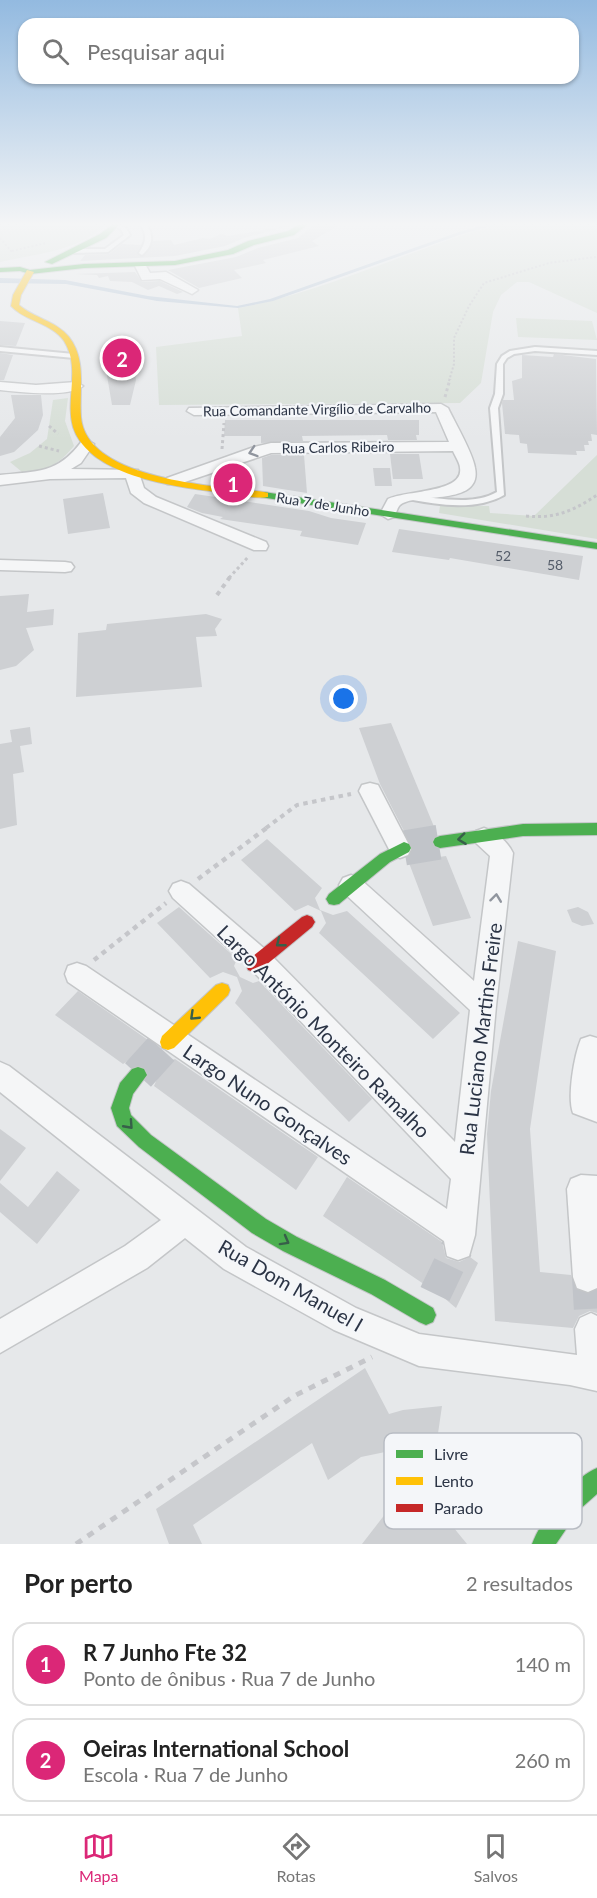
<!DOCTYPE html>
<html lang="pt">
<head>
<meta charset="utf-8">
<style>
	:root { --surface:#fff; --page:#f2f2f2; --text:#222; --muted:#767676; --line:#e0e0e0; --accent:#db2777 }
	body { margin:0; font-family:Lato,sans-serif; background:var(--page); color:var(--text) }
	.you { position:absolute; left:344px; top:699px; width:21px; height:21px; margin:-15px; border:4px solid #fff; border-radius:50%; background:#1a73e8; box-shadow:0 0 0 9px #1a73e833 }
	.badge { display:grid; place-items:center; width:39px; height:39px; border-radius:50%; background:var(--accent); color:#fff; font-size:20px; font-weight:700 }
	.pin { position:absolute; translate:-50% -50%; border:3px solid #fff; box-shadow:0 2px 6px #0006 }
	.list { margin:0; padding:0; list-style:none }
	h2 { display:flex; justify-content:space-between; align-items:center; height:78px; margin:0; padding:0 24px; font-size:26px }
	h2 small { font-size:20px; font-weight:400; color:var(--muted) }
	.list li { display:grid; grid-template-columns:39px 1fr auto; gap:18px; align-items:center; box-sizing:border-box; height:84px; margin:0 12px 12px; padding:0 12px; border:2px solid var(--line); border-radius:18px }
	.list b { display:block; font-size:22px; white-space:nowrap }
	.list p { margin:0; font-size:20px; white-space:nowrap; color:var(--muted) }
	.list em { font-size:20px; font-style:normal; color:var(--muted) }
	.icon { flex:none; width:33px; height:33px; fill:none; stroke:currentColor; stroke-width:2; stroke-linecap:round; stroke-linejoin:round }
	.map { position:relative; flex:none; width:597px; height:1544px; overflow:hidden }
	.search { position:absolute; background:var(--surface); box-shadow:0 2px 4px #0004; left:18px; right:18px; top:18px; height:66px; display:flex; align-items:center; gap:15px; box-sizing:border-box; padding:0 21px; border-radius:18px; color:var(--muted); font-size:22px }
	.sheet { height:270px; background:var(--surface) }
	nav { display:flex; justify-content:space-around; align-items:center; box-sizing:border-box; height:84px; border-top:2px solid var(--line); background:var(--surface); font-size:16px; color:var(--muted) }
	nav a { display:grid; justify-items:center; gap:3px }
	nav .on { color:var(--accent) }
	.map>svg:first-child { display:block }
	.green { fill:#d6ded6 }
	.water { fill:#b4c4d5 }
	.building { fill:#ced0d3 }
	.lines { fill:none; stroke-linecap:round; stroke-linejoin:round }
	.street-tunnel { stroke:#c1c4c9; stroke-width:32; stroke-dasharray:32 16; stroke-linecap:butt }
	.secondary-tunnel { stroke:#c1c4c9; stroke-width:35; stroke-dasharray:35 18; stroke-linecap:butt }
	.lane-casing { stroke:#c4c6c8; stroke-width:4 }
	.street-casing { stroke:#c4c6c8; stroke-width:3 }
	.fast-casing { stroke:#c4c6c8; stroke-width:2 }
	.slow-casing { stroke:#c4c6c8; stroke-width:2 }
	.jam-casing { stroke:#c4c6c8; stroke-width:2 }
	.path-far4 { stroke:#c5c6ca; stroke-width:2; stroke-dasharray:2 2; stroke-linecap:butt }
	.path-far3 { stroke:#c5c6ca; stroke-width:3; stroke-dasharray:3 3; stroke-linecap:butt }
	.path-far2 { stroke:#c5c6ca; stroke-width:4; stroke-dasharray:4.5 4.5; stroke-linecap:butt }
	.path-far1 { stroke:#c5c6ca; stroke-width:4.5; stroke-dasharray:5 5; stroke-linecap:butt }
	.path { stroke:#c5c6ca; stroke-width:5; stroke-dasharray:7 7; stroke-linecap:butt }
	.lane { fill:#f5f6f7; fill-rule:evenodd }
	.street { fill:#f5f6f7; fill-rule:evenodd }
	.fast { fill:#4caf50; fill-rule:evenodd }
	.slow { fill:#ffc107; fill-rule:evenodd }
	.jam { fill:#c62828; fill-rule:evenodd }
	.oneway { stroke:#90959e }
	.oneway2 { stroke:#375f49 }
	.labels { text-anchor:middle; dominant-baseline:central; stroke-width:4.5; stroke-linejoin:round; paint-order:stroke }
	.far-street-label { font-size:14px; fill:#2b3445; stroke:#f4f6f9 }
	.number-label { font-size:14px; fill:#545c69 }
	.near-street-label { font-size:20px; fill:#2b3445; stroke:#f4f6f9 }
	.key { fill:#f4f6f9; stroke:#b8bcc3; stroke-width:1.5 }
	.key-label { font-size:16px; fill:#2b3445 }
</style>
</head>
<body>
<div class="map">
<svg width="597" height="1544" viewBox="0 0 597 1544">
	<rect width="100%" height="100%" fill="#e6e8ea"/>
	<g class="green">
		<path d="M0 224 95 226 97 224H106C81 251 34 254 0 262Z"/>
		<path d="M499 224H597V313L529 282H517L501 295 493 312 481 383 460 403 159 405 156 347 242 336 238 308C328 291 411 249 499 224Z"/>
		<polygon points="516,318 592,321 597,340 518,337"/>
		<path d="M68 398 65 421 74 446C57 466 48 470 22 472L10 462 30 453 47 439 53 400Z"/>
		<polygon points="597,455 597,539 439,513 440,506 489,506 490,513 534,516"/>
	</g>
	<polygon class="water" points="488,224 499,224 462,234 273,301 238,308 157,301 66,284 0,283 0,278 65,280 148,296 237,306 270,299 459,232"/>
	<g class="building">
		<polygon points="315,224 341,224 312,241 319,246 263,260 266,263 234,270 242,278 199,288 168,270 236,257 258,248 298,238"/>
		<polygon points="287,226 244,238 225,246 175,256 80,261 85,255 109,254 122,244 141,245 137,253 142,257 150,249 153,241 171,240 174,245 203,238 210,239 221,234 228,236"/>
		<polygon points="135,272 142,282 160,281 183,292 177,294 159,286 148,290 132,282 110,281 108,276 99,278 97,275 75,274"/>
		<polygon points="0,321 25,323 16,346 0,345"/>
		<polygon points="130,346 136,380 130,405 112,405 105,364 116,363 114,348"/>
		<polygon points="0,353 13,355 4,380 0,380"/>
		<polygon points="554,354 596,359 597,435 591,434 592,441 588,441 589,445 584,445 585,451 576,451 577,455 528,453 527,444 520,443 519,435 505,434 502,403 503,400 514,400 512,381 522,378 522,355 553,357"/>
		<polygon points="11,395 41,395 43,415 38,430 25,442 14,452 0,456 0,437 15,418"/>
		<polygon points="225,420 419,420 419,435 416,435 417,440 388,440 387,435 302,436 303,441 261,443 261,436 224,436"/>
		<polygon points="390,454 419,454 423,479 393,479"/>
		<polygon points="271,455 304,455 307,493 263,486 262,458"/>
		<polygon points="373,468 390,468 392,486 375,486"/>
		<polygon points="103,493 110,528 68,534 63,499"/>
		<polygon points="195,494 309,511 331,518 366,523 358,545 300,536 302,531 220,519 223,517 202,513 187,507"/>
		<polygon points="399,529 583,556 579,580 450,558 449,560 392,552"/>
		<polygon points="29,594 27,612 54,609 53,625 26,628 34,650 16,666 0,670 0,596"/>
		<polygon points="206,614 222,619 215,629 217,636 196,637 202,687 76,697 78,633 106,630 107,624"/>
		<polygon points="391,723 435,829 427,832 422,843 428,853 439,857 446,856 471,918 433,926 409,863 417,858 422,847 416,837 405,833 380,784 359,728"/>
		<polygon points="30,727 32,744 20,746 24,772 13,774 17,825 0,829 0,744 12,742 10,730"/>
		<polygon points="267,839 322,888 315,898 320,910 333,915 347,911 460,1013 433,1039 319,933 326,923 321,911 308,905 295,911 241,860"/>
		<polygon points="179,907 237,959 234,966 240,977 253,983 259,981 372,1099 349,1122 235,1003 242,991 237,977 223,972 210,978 157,923"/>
		<polygon points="578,907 588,912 594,924 582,926 572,922 567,910"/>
		<polygon points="518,941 556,951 530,1129 540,1272 571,1275 576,1290 587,1294 597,1290 597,1313 590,1311 579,1316 573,1328 495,1321 487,1134 491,1091"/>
		<polygon points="78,991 148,1040 147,1043 154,1056 167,1062 175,1059 318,1157 296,1190 154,1086 159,1074 152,1060 137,1055 123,1064 55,1015"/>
		<polygon points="0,1129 26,1148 0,1181"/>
		<polygon points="57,1171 80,1190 37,1244 0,1212 0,1183 28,1207"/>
		<polygon points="347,1177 442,1242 446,1258 459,1262 470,1257 478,1263 456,1308 443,1297 323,1216"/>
		<polygon points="365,1368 389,1414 403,1410 442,1406 435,1454 390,1451 361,1457 328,1480 312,1443 193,1525 202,1544 169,1544 156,1509"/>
		<polygon points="413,1478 467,1544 362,1544"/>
	</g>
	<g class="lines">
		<g class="street-tunnel">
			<polyline points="588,1277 591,1329"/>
			<polyline points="435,1294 457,1248"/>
		</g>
		<g class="secondary-tunnel">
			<polyline points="404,848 440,842"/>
			<polyline points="138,1075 168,1042"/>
		</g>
		<defs>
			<g id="lane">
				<polygon points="114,224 125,227 130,235 108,252 73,253 70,251 73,249 105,249 124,235 121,229 114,226"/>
				<path d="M140 224H146C154 235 153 246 142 255L139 253C146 242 148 235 140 224Z"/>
				<polygon points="0,347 74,354 77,356 74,358 0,351"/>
				<path d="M535 347 597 351V355L535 351 514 354 507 358 503 364V394L498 408 504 495C477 511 438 505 408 499L407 497 411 495C438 498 473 506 497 492L490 408 495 394 497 364 502 356 510 351Z"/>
			</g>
			<g id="street">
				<polygon points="141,263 145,264 150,273 166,272 198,290 192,294 160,279 142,280 135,266"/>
				<path d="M0 382 36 385 76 382 83 386C70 398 18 392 0 390Z"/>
				<path d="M441 404 448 408C455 423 473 453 475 468 483 507 415 492 400 505 397 508 396 514 394 517L388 519 380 514 388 499C406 490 464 493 460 468 460 463 455 456 453 451L271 453 179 484H167L165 481 167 478 254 447 271 443 449 442 436 412 194 415 187 411 189 408Z"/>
				<path d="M87 440 94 444 81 463 71 469 138 470 144 488 156 497 266 542 268 546 266 550H254L144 503 131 493 126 478 50 479 0 485V475C37 471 58 474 82 441Z"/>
				<polygon points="0,560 65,562 71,563 74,567 71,571 65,572 0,570"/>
				<polygon points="370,783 378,785 408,843 411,849 408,855 400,858 392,855 359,791 362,785"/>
				<path d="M484 828C496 832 508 842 513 853L496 1006 475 1235 469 1256 458 1260 447 1256 444 1241 68 982 65 974 68 966 77 963 86 966 447 1209 451 1179 249 967 173 898 169 891 173 884 181 881 189 884 267 951 455 1142 470 1010 343 892 339 885 343 878 351 875 359 878 474 981 490 856 476 843 473 837 476 831Z"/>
				<path d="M590 1036 597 1038V1122L573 1113C567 1097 574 1056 581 1039Z"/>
				<polygon points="0,1062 9,1066 246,1247 356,1308 419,1334 577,1355 575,1329 580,1318 591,1313 597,1316 597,1391 570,1385 419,1366 334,1330 224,1269 185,1238 147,1268 0,1353 0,1319 125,1246 161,1220 0,1092"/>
				<polygon points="581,1175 597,1176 597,1288 588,1292 577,1288 573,1277 567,1189 571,1179"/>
			</g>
			<g id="fast">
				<polygon points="113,224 120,224 106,238 52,264 45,262 100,234"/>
				<polygon points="300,224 308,224 294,235 254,245 233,254 175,265 84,268 30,274 20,271 0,272 0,268 20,267 30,270 84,264 175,261 228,250 248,241 288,231"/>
				<polygon points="264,492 597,543 597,549 260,497 260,493"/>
				<polygon points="597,823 597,835 523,836 440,848 435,846 433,842 435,838 440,836 523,824"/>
				<polygon points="404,842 409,844 411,848 409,852 390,862 339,904 334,905 329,904 326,899 329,894 380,854"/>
				<polygon points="138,1067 144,1069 147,1075 133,1094 129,1108 131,1115 151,1135 266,1219 297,1237 385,1280 433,1308 436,1315 433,1322 426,1325 419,1322 371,1294 283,1251 252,1233 139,1147 117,1126 111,1108 120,1083 132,1069"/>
				<path d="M597 1468V1494L579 1510 556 1544H532C542 1518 571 1479 597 1468Z"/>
			</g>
			<g id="slow">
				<path d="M27 270 34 272 21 295 19 305C34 318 56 321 69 337 87 360 79 390 81 417 86 480 216 486 264 492L268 493V497C255 499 239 495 227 493 182 488 89 478 73 427 65 399 81 368 64 341 52 323 26 322 11 306L13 295Z"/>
				<polygon points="222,983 228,985 230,990 228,995 174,1048 168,1050 162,1048 160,1042 162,1036 216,985"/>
			</g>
			<polygon id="jam" points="307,915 312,917 315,922 312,927 260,970 254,972 248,970 246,965 248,960 302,917"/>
		</defs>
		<use href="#lane" class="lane-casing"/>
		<use href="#street" class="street-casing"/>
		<use href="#fast" class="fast-casing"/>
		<use href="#slow" class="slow-casing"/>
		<use href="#jam" class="jam-casing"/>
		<g class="path-far4">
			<polyline points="0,238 13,253"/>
			<polyline points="12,251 46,243"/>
			<polyline points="449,381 454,364 454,338 469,306 484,283 549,263 597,257"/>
		</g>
		<g class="path-far3">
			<polyline points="445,397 450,379"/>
			<polyline points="49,426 58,434"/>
			<polyline points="39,446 59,451"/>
			<polyline points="222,449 224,423"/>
			<path d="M526 516C555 519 573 511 597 495"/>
			<polyline points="229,578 249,556"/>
		</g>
		<g class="path-far2">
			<polyline points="217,595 230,577"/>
			<polyline points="266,828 297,805 351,794"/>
		</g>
		<g class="path-far1">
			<polyline points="198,879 268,827"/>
			<polyline points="94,960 166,903"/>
		</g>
		<polyline class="path" points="76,1544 294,1396 372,1357"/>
		<use href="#lane" class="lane"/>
		<use href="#street" class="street"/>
		<use href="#fast" class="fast"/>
		<use href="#slow" class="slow"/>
		<use href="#jam" class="jam"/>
	</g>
	<defs><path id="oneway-chevron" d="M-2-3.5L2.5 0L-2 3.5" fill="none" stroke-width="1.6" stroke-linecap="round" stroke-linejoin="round" transform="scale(1.5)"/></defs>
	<g class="oneway">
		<use href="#oneway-chevron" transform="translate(253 452) rotate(162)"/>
		<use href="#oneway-chevron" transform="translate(496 898) rotate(-83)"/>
	</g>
	<g class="oneway2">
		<use href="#oneway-chevron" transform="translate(462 839) rotate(173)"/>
		<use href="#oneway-chevron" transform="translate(280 943) rotate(142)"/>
		<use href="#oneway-chevron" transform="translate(194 1016) rotate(136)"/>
		<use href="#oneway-chevron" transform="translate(129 1125) rotate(48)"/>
		<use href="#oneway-chevron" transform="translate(285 1241) rotate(29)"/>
	</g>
	<linearGradient id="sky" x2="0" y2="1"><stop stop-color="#93bae0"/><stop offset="0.51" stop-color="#f4f5f6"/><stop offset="1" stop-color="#f4f5f6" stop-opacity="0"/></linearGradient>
	<rect width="597" height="440" fill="url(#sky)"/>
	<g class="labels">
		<g class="far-street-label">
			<text transform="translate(317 409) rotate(-1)">Rua Comandante Virgílio de Carvalho</text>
			<text transform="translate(338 447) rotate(-1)">Rua Carlos Ribeiro</text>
			<text transform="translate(323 504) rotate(9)">Rua 7 de Junho</text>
		</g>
		<g class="number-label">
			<text x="503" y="555">52</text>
			<text x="555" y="564">58</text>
		</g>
		<g class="near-street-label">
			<text transform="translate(324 1031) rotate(45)">Largo António Monteiro Ramalho</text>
			<text transform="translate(480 1039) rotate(-83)">Rua Luciano Martins Freire</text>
			<text transform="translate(268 1104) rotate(34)">Largo Nuno Gonçalves</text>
			<text transform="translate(291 1285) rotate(30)">Rua Dom Manuel I</text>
		</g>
	</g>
	<rect x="384" y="1433" width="198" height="96" rx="9" class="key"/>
	<rect x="396" y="1450" width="27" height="8" fill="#4caf50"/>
	<rect x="396" y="1477" width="27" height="8" fill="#ffc107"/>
	<rect x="396" y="1504" width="27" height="8" fill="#c62828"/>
	<g class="key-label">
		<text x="434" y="1460">Livre</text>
		<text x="434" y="1487">Lento</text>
		<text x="434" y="1514">Parado</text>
	</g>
</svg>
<div class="you"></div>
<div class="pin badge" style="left:233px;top:483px">1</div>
<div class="pin badge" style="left:122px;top:358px">2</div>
<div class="search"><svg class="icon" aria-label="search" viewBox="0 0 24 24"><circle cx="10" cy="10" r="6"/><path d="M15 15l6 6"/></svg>Pesquisar aqui</div>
</div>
<section class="sheet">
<h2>Por perto<small>2 resultados</small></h2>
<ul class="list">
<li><span class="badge">1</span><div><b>R 7 Junho Fte 32</b><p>Ponto de ônibus · Rua 7 de Junho</p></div><em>140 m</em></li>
<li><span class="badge">2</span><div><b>Oeiras International School</b><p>Escola · Rua 7 de Junho</p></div><em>260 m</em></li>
</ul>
</section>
<nav>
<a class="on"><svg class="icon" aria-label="map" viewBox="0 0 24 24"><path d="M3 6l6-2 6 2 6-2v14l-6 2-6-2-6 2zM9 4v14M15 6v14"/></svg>Mapa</a>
<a><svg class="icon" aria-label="directions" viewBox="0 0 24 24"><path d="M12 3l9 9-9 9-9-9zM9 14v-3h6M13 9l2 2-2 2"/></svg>Rotas</a>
<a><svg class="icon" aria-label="saved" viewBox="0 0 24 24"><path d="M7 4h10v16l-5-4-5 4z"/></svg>Salvos</a>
</nav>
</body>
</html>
